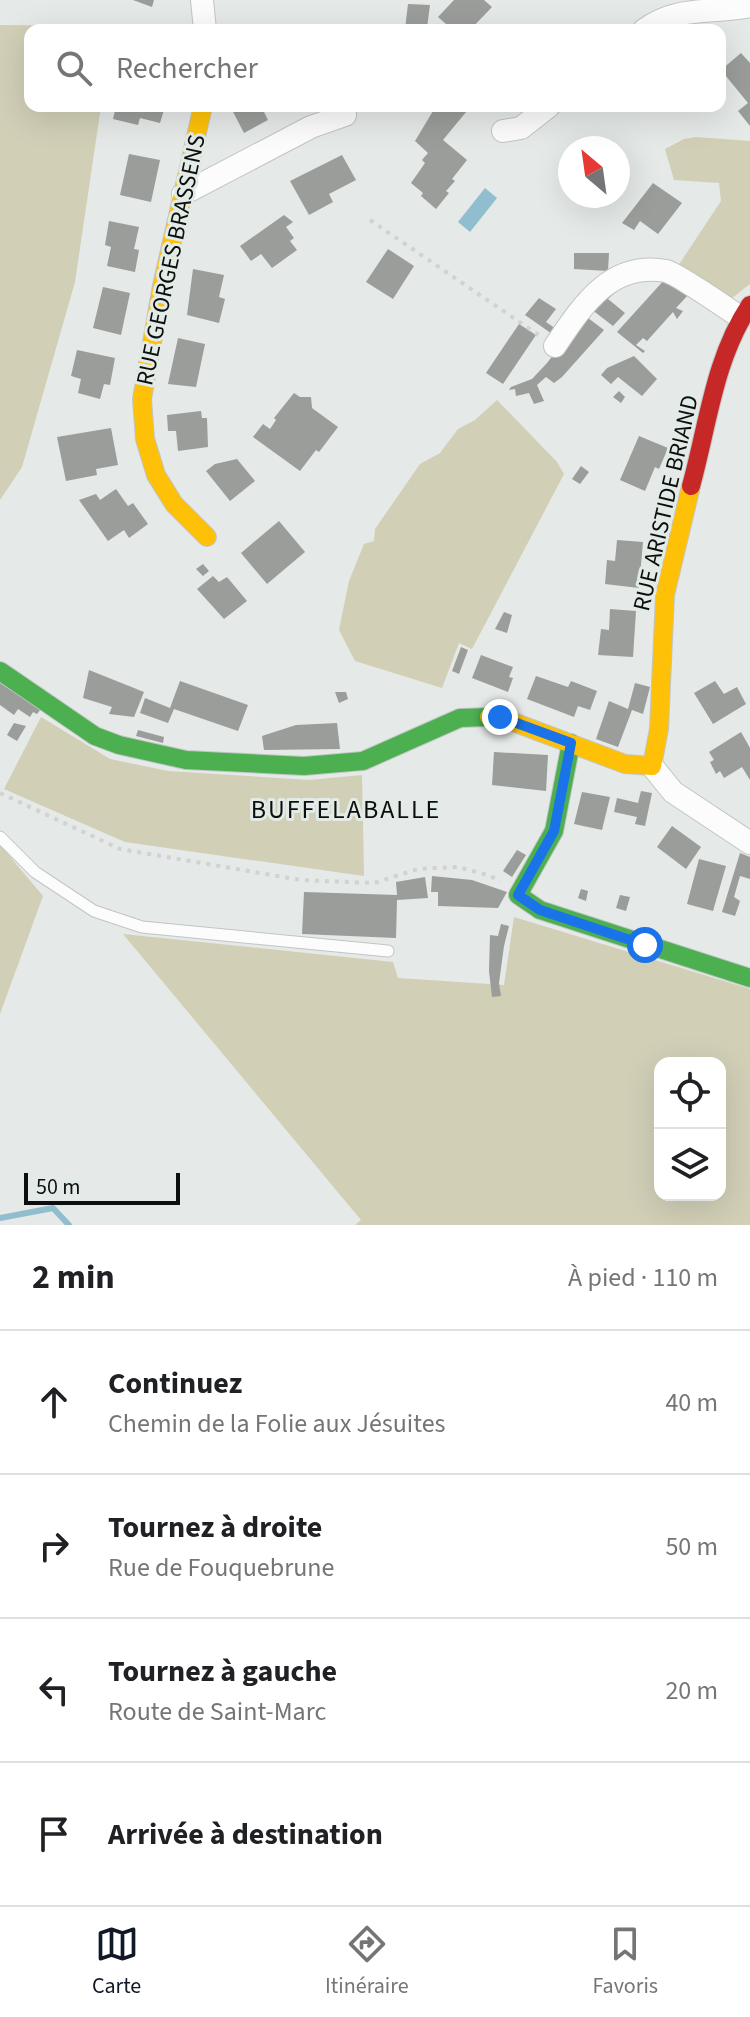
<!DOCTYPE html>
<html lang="fr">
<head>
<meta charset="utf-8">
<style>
	:root { --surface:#fff; --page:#f2f2f2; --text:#202124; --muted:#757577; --line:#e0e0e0; --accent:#111827 }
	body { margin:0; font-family:"Source Sans 3",sans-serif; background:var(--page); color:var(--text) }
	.controls { position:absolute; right:24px; bottom:24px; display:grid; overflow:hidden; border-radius:16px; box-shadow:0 8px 32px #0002 }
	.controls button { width:72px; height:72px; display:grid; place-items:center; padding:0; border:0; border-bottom:2px solid var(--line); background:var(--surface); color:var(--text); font:40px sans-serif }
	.compass { position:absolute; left:558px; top:136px; width:72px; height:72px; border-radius:50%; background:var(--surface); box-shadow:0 8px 32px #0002; rotate:331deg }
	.scale { position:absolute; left:24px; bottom:20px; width:156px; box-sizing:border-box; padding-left:8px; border:4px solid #0c0f0e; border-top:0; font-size:22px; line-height:28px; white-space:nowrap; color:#0c0f0e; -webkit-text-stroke:6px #e3ebe7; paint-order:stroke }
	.stop { position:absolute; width:24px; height:24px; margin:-18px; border:6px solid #1a73e8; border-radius:50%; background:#fff }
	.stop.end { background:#1a73e8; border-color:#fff; box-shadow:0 2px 8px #0008 }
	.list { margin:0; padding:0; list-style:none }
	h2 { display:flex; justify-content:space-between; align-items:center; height:104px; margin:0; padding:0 32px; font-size:34px }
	h2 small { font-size:26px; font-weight:400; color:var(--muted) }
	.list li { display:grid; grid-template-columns:52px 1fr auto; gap:24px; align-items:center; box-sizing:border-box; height:144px; padding:0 32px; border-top:2px solid var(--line) }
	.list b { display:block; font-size:30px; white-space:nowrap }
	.list p { margin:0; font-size:26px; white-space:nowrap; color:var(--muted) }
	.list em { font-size:26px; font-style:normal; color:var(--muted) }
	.icon { flex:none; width:44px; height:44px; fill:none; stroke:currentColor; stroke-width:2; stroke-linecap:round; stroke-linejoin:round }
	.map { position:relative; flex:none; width:750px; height:1225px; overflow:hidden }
	.search { position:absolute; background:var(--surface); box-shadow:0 8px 32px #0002; left:24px; right:24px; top:24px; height:88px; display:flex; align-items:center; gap:20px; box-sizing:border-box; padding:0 28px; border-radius:16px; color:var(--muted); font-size:30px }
	.sheet { height:680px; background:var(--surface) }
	nav { display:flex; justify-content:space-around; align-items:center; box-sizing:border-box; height:112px; border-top:2px solid var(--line); background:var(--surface); font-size:22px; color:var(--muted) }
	nav a { display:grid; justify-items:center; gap:4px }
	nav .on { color:var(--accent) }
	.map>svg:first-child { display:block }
	.green { fill:#d1cfb6; fill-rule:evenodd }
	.water { fill:#91bece }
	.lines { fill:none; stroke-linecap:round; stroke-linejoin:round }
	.stream { stroke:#91bece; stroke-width:6 }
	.building { fill:#9a9d9a }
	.lane-casing { stroke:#c2c5c4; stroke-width:13 }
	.street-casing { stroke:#c2c5c4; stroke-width:24 }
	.fast-casing { stroke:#c2c5c4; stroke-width:20 }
	.slow-casing { stroke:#c2c5c4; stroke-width:20 }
	.jam-casing { stroke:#c2c5c4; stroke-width:20 }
	.path { stroke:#d1d2d2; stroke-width:4; stroke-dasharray:4 6; stroke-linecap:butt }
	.lane { stroke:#fbfcfb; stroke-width:11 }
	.street { stroke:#fbfcfb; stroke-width:22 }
	.fast { stroke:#4caf50; stroke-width:18 }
	.slow { stroke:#ffc107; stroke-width:18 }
	.jam { stroke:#c62828; stroke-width:18 }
	.route { stroke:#1a73e8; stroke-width:10 }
	.labels { text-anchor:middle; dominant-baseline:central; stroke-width:6; stroke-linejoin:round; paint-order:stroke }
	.street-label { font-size:24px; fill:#0c0f0e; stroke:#e3ebe7 }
	.neighbourhood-label { font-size:26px; letter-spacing:2px; fill:#0c0f0e; stroke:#e3ebe7 }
</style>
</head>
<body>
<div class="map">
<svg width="750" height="1225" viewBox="0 0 750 1225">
	<rect width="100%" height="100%" fill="#e5e9e7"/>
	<g class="green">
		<polygon points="0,25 113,26 113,30 30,30 30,106 101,106 75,282 22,467 0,500"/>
		<polygon points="696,137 750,141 750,284 728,301 678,266 721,201 719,183 674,180 665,149 684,139"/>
		<polygon points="497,400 557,462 564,474 472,649 459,643 442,688 355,661 339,630 349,581 364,544 374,541 375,529 420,464 440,453 458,429 475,420"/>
		<polygon points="41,717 110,759 168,771 309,780 362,775 364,876 125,842 4,789"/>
		<polygon points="0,845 43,896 0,1014"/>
		<path d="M514 917 750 989V1225H355L361 1220 123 934 393 962 398 978 504 985ZM660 1063H720V1195H660Z"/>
	</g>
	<polygon class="water" points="485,188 497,198 470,232 458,222"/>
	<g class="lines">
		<polyline class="stream" points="0,1218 53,1208 69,1225"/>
	</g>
	<g class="building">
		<polygon points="133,0 154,0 152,7"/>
		<polygon points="454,0 484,0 492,7 470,30 442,30 446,24 438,17"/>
		<polygon points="408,4 430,5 427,28 405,29"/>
		<polygon points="741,53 750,63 750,126 738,111 748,103 721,70"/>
		<polygon points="116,106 172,106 171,112 164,110 160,123 140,118 138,125 113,119"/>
		<polygon points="230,106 261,106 268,120 244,133"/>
		<polygon points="436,106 471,106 443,140 467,160 452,179 455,181 446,191 449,193 436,209 421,196 423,193 411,183 425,163 422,160 428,153 415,141"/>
		<polygon points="129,154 160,160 151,202 120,195"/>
		<polygon points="342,155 356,180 329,194 333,202 309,215 290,181"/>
		<polygon points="653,183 682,203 658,234 640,221 634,230 622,223"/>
		<polygon points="284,215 293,222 286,227 294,238 290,241 297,250 272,268 261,254 251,261 240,246"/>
		<polygon points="109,221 139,227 134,249 139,250 135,272 107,266 111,247 105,245"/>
		<polygon points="388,249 414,266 393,299 366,282"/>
		<polygon points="574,253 609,253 608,271 574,269"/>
		<polygon points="193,269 224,275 219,297 225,299 219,323 187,315"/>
		<polygon points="666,278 689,294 676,308 683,311 677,319 673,312 647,341 643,338 636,345 645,351 643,353 617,332"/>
		<polygon points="103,287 130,293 121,335 93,328"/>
		<polygon points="619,289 608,299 625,313 613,326 591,309"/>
		<polygon points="539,298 556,309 546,322 559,331 555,336 525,315"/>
		<polygon points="584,315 604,330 562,377 554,383 546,377 537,385 544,401 534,404 529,393 516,396 515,389 509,390 511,387 532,379 547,363"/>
		<polygon points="519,324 536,335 503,384 486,373"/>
		<polygon points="178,338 205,344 196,387 168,384"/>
		<polygon points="77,350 115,358 110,385 104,384 100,399 78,393 81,379 71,376"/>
		<polygon points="634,356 657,379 642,396 618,377 611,384 601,375 607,368"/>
		<polygon points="619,391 625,397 621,403 613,397"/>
		<polygon points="294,393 300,397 311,397 312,408 338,427 319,452 316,450 300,471 253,437 263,424 270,429 276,420 274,418"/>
		<polygon points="201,411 202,418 207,418 208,447 178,451 176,431 168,431 167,415"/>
		<polygon points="111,428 118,465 96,469 97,475 66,481 57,437"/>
		<polygon points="639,436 668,448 659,469 655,467 645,491 620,480"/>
		<polygon points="237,459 255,481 230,501 206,471 215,464"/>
		<polygon points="581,466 589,472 580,484 572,479"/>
		<polygon points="116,489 128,506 133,503 148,524 129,538 124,530 108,541 79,500 96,494 100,500"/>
		<polygon points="279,521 305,552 267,584 241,553"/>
		<polygon points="617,540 643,542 639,588 605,584 607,560 615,561"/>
		<polygon points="203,564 209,571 203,576 196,569"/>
		<polygon points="213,576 219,582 227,577 247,601 224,619 197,589"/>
		<polygon points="610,609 636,611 633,657 598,655 601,629 609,630"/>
		<polygon points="504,612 512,615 507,633 495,629"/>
		<polygon points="461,647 468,650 459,674 452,671"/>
		<polygon points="481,655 513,667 509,677 513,678 508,692 472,678"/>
		<polygon points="89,670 144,692 134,717 109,714 112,707 83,698"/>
		<polygon points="536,676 568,687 571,681 597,691 590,710 578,706 574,717 527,699"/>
		<polygon points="180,681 248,705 238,731 174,709 168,723 140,713 145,698 170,708"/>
		<polygon points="715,681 724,694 737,687 746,704 713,724 694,693"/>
		<polygon points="0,683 41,709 37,714 33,712 30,717 18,709 14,715 0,705"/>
		<polygon points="635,683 650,687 643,714 632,710 618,747 596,739 609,701 628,709"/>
		<polygon points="335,692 346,692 348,699 339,703"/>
		<polygon points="14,723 26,726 17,741 7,735"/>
		<polygon points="337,723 340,749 264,750 262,736 296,725"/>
		<polygon points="138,730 164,737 163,743 136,736"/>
		<polygon points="741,732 750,748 750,780 742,767 724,778 720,771 716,774 710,762 714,760 709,752"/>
		<polygon points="494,752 548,755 546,791 492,785"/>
		<polygon points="641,791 652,793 645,826 635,824 637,817 614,812 617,798 638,803"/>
		<polygon points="582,792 610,797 602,830 574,824"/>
		<polygon points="672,826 701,847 686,869 657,847"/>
		<polygon points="517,850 526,855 512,877 503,871"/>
		<polygon points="740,853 750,857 750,879 740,876 734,897 740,901 735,916 722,912"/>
		<polygon points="699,859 726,866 713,911 687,904"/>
		<polygon points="432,876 472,880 507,892 498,908 438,906 438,892 431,892"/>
		<polygon points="425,877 428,898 397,900 396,938 302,934 304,892 397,895 396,882"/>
		<polygon points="581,889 588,891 586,901 578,898"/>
		<polygon points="620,895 630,897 626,911 616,908"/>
		<polygon points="501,924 509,926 504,946 499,983 501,996 492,997 489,971 490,935 498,936"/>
	</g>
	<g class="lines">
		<defs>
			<polyline id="lane" points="0,837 35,872 94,911 142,927 388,951"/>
			<g id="street">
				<polyline points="202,0 205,30"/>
				<path d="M644 30C678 5 711 14 750 6"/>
				<polyline points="503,131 521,128 549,106"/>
				<polyline points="183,194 311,127 345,115"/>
				<path d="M555 346C582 306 610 261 666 271 678 274 726 308 740 317"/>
				<polyline points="652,766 673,792 750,843"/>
			</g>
			<g id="fast">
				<polyline points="0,671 95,736 119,745 186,760 304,766 363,761 460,718 489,717"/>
				<polyline points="571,743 554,831 518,895 540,910 750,978"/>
			</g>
			<g id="slow">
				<polyline points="203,106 162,286 142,399 145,439 156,475 174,504 207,537"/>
				<polyline points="489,717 500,717 625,764 652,766 659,729 665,595 691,486"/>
			</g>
			<path id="jam" d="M691 486C708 425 714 359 750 305"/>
		</defs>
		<use href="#lane" class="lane-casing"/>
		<use href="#street" class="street-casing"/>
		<use href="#fast" class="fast-casing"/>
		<use href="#slow" class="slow-casing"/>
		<use href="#jam" class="jam-casing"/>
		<g class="path">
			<polyline points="370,220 540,336"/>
			<polyline points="0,793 120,849 301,880 374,883 418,869 458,867 491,876 500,882"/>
		</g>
		<use href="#lane" class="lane"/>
		<use href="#street" class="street"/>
		<use href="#fast" class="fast"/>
		<use href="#slow" class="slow"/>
		<use href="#jam" class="jam"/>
	</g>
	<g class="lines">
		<polyline class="route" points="500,717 571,743 554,831 518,895 540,910 645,945"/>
	</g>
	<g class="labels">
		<g class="street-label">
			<text transform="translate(171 260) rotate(-78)">RUE GEORGES BRASSENS</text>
			<text transform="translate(666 503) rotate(-77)">RUE ARISTIDE BRIAND</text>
		</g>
		<g class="neighbourhood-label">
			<text x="346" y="809">BUFFELABALLE</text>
		</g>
	</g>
</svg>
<div class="controls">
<button><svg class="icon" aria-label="locate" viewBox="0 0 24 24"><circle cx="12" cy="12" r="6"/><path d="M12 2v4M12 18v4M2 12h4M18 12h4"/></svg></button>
<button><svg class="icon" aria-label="layers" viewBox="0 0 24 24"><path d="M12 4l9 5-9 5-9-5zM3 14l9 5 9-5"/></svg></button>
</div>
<svg class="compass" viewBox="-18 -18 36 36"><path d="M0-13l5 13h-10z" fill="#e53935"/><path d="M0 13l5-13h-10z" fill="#757577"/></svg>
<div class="scale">50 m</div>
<div class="stop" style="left:645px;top:945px"></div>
<div class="stop end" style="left:500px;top:717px"></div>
<div class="search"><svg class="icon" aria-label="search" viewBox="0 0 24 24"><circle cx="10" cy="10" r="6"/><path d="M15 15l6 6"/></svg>Rechercher</div>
</div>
<section class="sheet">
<h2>2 min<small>À pied · 110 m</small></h2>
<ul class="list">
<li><svg class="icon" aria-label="ahead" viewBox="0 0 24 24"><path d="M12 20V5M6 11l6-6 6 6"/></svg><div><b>Continuez</b><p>Chemin de la Folie aux Jésuites</p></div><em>40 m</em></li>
<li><svg class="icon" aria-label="right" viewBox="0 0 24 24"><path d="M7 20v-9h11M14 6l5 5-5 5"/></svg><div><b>Tournez à droite</b><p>Rue de Fouquebrune</p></div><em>50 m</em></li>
<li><svg class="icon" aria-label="left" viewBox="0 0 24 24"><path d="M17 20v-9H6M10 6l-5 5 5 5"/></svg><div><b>Tournez à gauche</b><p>Route de Saint-Marc</p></div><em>20 m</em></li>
<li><svg class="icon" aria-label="arrive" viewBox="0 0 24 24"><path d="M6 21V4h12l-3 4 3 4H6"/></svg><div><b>Arrivée à destination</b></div></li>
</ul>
</section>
<nav>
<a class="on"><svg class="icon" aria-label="map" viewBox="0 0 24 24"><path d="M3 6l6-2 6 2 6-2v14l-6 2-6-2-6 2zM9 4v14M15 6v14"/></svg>Carte</a>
<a><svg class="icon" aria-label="directions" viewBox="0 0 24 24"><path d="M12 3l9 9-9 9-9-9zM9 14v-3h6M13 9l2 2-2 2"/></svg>Itinéraire</a>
<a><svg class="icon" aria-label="saved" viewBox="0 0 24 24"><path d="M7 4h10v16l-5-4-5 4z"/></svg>Favoris</a>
</nav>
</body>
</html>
